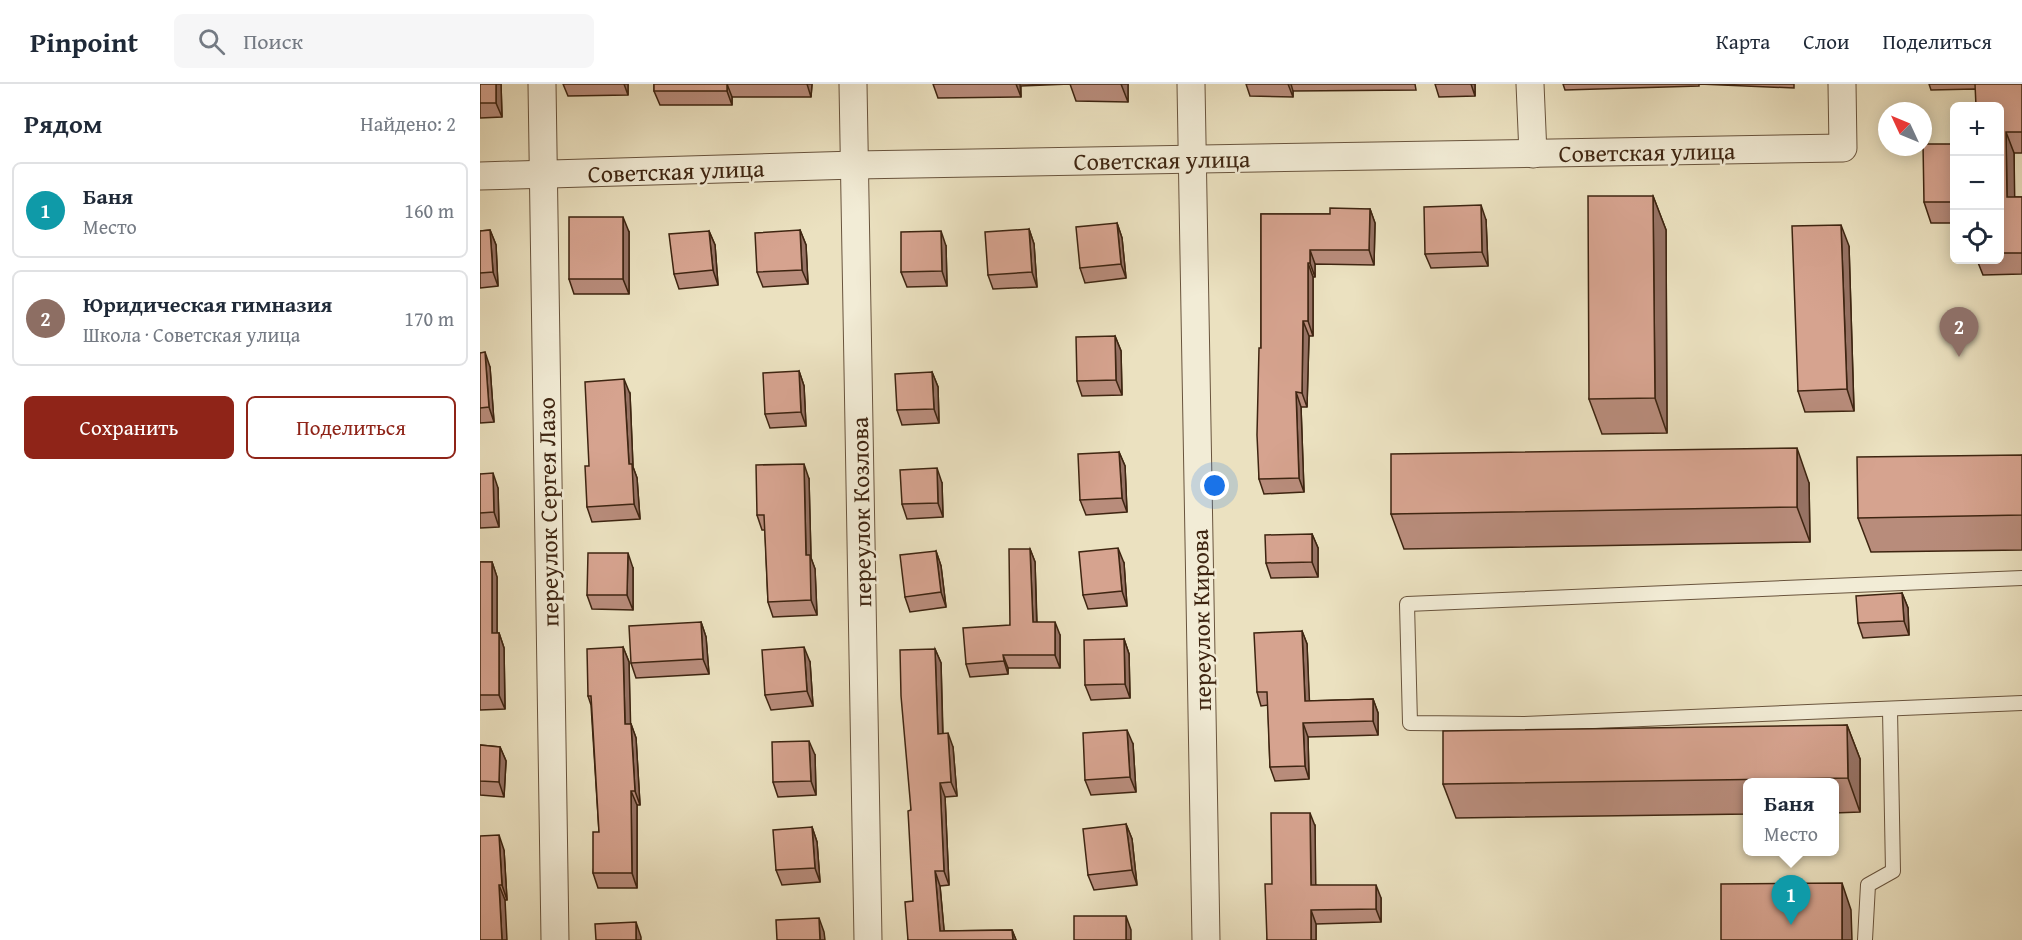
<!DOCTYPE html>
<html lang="ru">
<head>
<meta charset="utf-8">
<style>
	:root { --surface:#fff; --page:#f6f6f7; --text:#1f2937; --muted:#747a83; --line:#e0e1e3; --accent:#8f2418 }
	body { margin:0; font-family:"Gentium Book Plus",serif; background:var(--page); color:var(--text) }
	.controls { position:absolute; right:18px; top:18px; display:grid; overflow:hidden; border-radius:9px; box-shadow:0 3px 15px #0003 }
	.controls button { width:54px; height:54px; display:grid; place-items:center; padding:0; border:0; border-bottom:2px solid var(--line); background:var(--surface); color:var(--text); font:30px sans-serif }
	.compass { position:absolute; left:1398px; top:18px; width:54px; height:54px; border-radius:50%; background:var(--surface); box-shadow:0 3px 15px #0003; rotate:314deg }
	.you { position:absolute; left:735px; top:402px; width:21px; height:21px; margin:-15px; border:4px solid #fff; border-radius:50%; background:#1a73e8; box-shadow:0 0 0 9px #1a73e833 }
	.badge { display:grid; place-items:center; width:39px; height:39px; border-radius:50%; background:var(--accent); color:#fff; font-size:20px; font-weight:700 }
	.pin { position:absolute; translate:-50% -50px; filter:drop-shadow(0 2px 3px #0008) }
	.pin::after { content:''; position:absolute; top:32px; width:21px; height:18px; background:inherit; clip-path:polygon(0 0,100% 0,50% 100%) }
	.popup { position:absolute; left:1263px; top:694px; width:96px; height:78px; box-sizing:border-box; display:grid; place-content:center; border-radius:9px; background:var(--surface); filter:drop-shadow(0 2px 4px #0005); font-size:20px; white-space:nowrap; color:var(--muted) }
	.popup b { font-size:22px; color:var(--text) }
	.popup::after { content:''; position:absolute; left:50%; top:100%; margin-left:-12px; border:12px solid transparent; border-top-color:var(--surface) }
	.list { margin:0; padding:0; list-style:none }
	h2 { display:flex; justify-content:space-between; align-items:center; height:78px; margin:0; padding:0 24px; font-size:26px }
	h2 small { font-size:20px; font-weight:400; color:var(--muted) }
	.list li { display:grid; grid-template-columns:39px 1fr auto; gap:18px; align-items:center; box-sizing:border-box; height:96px; margin:0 12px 12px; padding:0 12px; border:2px solid var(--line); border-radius:9px }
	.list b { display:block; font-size:22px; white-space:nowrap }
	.list p { margin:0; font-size:20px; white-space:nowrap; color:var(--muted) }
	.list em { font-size:20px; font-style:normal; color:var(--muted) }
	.actions { display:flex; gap:12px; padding:18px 24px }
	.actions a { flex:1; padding:14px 0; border:2px solid var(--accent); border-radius:9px; text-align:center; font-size:21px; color:var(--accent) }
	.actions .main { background:var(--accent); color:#fff }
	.icon { flex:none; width:33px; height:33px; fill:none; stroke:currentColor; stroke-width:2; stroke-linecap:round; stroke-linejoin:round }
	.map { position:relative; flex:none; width:1542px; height:856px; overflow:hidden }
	header { display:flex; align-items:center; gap:36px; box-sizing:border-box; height:84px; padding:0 30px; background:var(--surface); border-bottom:2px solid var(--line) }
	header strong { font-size:28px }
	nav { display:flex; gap:33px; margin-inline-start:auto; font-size:21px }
	.search { width:420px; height:54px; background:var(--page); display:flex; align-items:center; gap:15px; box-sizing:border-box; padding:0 21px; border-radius:9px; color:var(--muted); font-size:22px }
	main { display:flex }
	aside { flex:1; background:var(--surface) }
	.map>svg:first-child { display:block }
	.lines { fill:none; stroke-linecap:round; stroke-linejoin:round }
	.service-casing { stroke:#69543d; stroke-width:16 }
	.minor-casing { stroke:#69543d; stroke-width:29 }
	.service { stroke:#f2ecd6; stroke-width:14 }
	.minor { stroke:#f2ecd6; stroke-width:27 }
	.wall { fill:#b88c7b; stroke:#3e2511; stroke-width:1.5 }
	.shaded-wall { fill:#967264; stroke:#3e2511; stroke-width:1.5 }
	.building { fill:#d6a38f; stroke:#3e2511; stroke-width:1.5 }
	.labels { text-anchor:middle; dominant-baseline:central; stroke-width:5; stroke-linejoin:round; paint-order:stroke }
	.street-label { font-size:24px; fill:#3e2511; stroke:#f2ecd6 }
</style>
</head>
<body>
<header>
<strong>Pinpoint</strong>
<div class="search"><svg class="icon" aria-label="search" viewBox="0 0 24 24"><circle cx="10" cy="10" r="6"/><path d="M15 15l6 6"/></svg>Поиск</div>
<nav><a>Карта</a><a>Слои</a><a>Поделиться</a></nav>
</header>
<main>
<aside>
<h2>Рядом<small>Найдено: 2</small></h2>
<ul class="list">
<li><span class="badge" style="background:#0f9aa8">1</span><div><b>Баня</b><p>Место</p></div><em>160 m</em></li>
<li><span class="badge" style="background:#8d6e63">2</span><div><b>Юридическая гимназия</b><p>Школа · Советская улица</p></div><em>170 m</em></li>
</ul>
<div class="actions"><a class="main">Сохранить</a><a>Поделиться</a></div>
</aside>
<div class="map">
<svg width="1542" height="856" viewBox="0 0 1542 856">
	<rect width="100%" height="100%" fill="#ebe1c0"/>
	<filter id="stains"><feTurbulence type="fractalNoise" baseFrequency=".00333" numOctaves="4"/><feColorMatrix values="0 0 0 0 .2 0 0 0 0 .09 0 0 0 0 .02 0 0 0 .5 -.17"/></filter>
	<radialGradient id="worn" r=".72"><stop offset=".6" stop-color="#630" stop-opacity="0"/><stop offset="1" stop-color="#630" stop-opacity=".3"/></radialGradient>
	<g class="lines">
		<defs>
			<g id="service">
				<polyline points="1542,494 927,520 930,639 1044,640 1542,619"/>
				<polyline points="1385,856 1388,801 1413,787 1410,626"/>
			</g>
			<g id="minor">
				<polyline points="62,0 75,856"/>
				<polyline points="373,0 388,856"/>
				<polyline points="711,0 726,856"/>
				<polyline points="1050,0 1053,70"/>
				<polyline points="0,92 375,81 1363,64 1362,0"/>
			</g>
		</defs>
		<use href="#service" class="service-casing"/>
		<use href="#minor" class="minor-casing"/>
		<use href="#service" class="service"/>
		<use href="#minor" class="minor"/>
	</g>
	<g class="wall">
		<polygon points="0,0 21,0 22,33 0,34"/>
		<polygon points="83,0 148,0 148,11 88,12"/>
		<polygon points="174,0 332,0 331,13 252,13 252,21 180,21 174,7"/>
		<polygon points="453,0 648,0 648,18 596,17 590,0 541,2 541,13 458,14"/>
		<polygon points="766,0 935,0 936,6 813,7 813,13 770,12"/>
		<polygon points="955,0 995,0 995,12 959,13"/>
		<polygon points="1083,0 1314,0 1314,4 1219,0 1219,2 1085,6"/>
		<polygon points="1449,0 1542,0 1542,69 1534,69 1534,113 1542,113 1542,190 1503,191 1497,176 1520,176 1520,22 1495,5 1451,6"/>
		<polygon points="1474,60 1474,139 1451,139 1444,118"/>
		<polygon points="1173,112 1186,146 1187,349 1122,350 1109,315"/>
		<polygon points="890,125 895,139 894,181 835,180 835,193 833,193 833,252 829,252 827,323 821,323 824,408 784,410 779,395 781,264 781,130 850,130"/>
		<polygon points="1006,136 1008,182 951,184 945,170"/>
		<polygon points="637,139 642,154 646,194 605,199 600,184"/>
		<polygon points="549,145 554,160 557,203 513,205 508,191"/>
		<polygon points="10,146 16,161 18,202 0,204 0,147"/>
		<polygon points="320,146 326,161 328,200 283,203 277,188"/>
		<polygon points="229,147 235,161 238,201 199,205 194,190"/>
		<polygon points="149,148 149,210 94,210 89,195"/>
		<polygon points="466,162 467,202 427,203 421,188"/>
		<polygon points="1369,162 1374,327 1325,328 1318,307"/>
		<polygon points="635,252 641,267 642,311 602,312 597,297"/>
		<polygon points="0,269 10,283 14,338 0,339"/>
		<polygon points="319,287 324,302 326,342 290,344 285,330"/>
		<polygon points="452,288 458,303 459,339 422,341 417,326"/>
		<polygon points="150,310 153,383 157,394 160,435 112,438 107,423 109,382"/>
		<polygon points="639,368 645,382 647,428 606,431 600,416"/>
		<polygon points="1542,371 1542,466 1391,468 1378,434"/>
		<polygon points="0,390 18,404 19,443 0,444"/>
		<polygon points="329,395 331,474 335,485 337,531 293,533 288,518 285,446 282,446 277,431"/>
		<polygon points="462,399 463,433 427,435 422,420"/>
		<polygon points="1329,399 1330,458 924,465 911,430"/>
		<polygon points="832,450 838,464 838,493 791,494 786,479"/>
		<polygon points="550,465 555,478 557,538 580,551 580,584 528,584 528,590 490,593 486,580 530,541"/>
		<polygon points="456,467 461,482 466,523 430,528 425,513"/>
		<polygon points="0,478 12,478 17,493 17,549 19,549 24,564 25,625 0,626"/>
		<polygon points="644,479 647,522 608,525 603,511"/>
		<polygon points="153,484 153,526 112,525 107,511"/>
		<polygon points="1422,509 1428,524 1429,551 1383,554 1378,539"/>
		<polygon points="221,538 226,553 229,590 156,594 151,579"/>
		<polygon points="822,547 827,560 829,617 893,615 898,629 898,651 828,653 829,695 795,697 790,683 788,621 781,622 777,608"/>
		<polygon points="644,555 649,570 650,614 611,616 605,601"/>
		<polygon points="143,563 149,578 150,640 151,640 156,654 160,721 157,721 157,804 118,804 113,789 119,748 111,621 108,612"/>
		<polygon points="455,565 461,579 463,649 473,663 477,712 465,713 469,801 460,802 464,847 532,846 536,856 428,856 433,817 431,726"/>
		<polygon points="330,578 333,622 291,626 285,611"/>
		<polygon points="1367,641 1380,675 1380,728 1354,729 1354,699 1268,699 1268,730 976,734 963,700"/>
		<polygon points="653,660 656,708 611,711 605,696"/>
		<polygon points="0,661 20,663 26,677 24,713 0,711"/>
		<polygon points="335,671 336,711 298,713 293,698"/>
		<polygon points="646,740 652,755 657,801 614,806 608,791"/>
		<polygon points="835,742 835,801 901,814 901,838 836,840 836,856 787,856 792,800"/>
		<polygon points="332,743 337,758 340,798 302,801 296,786"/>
		<polygon points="24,766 27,816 25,816 0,856"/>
	</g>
	<g class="shaded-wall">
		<polygon points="16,0 21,0 22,33 16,19"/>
		<polygon points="144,0 148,0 148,11"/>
		<polygon points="247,0 252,13 252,21 247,7"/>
		<polygon points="327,0 332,0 331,13"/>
		<polygon points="536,0 540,0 541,13"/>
		<polygon points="641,0 648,0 648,18"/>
		<polygon points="808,0 811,0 813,7 813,13"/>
		<polygon points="991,0 995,0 995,12"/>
		<polygon points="1526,48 1534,69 1535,134 1527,113"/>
		<polygon points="1173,112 1186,146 1187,349 1175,314"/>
		<polygon points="1001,121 1006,136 1008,182 1002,168"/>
		<polygon points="890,125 895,139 894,181 889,166"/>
		<polygon points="143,133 149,148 149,210 143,195"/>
		<polygon points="637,139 642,154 646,194 641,180"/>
		<polygon points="1361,141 1369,162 1374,327 1367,305"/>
		<polygon points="549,145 554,160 557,203 552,188"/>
		<polygon points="10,146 16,161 18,202 13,188"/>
		<polygon points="320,146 326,161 328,200 322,186"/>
		<polygon points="229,147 235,161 238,201 233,186"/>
		<polygon points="461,147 466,162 467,202 462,187"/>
		<polygon points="830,166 835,180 835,193 830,179"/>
		<polygon points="828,179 833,193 833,252 828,237"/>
		<polygon points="823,237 829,252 827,323 822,309"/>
		<polygon points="635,252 641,267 642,311 636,296"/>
		<polygon points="5,268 10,283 14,338 9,323"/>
		<polygon points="319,287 324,302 326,342 321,328"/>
		<polygon points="452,288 458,303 459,339 454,325"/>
		<polygon points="144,295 150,310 153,383 157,394 160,435 154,420 149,380"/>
		<polygon points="816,308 821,323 824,408 819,394"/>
		<polygon points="1317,364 1329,399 1330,458 1317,423"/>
		<polygon points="639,368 645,382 647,428 642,414"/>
		<polygon points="324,380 329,395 331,474 335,485 337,531 331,516 326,471"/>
		<polygon points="457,384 462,399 463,433 458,419"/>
		<polygon points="13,389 18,404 19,443 14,428"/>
		<polygon points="832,450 838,464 838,493 832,478"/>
		<polygon points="638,464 644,479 647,522 642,507"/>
		<polygon points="550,465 555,478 557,551 553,538"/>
		<polygon points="456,467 461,482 466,523 461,508"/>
		<polygon points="148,469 153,484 153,526 147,511"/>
		<polygon points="12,478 17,493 17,564 12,549"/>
		<polygon points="1422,509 1428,524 1429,551 1424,537"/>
		<polygon points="221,538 226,553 229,590 223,575"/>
		<polygon points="575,538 580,551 580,584 575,571"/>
		<polygon points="822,547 827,560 830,630 825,617"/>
		<polygon points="19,549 24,564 25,625 19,611"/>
		<polygon points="644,555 649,570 650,614 645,600"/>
		<polygon points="143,563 149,578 151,655 145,640"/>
		<polygon points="324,563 330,578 333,622 327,607"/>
		<polygon points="455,565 461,579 463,664 458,650"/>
		<polygon points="523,571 528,584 528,590 524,577"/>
		<polygon points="893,615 898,629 898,651 893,637"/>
		<polygon points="823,639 828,653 829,695 825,682"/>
		<polygon points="151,640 156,654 160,721 155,707"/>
		<polygon points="1367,641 1380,675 1380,728 1368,694"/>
		<polygon points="647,646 653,660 656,708 650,693"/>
		<polygon points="468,649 473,663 477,712 471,698"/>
		<polygon points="329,657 335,671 336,711 331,697"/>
		<polygon points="20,663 26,677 24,713 19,698"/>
		<polygon points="460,699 465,713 469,801 464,787"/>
		<polygon points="151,707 157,721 157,804 152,789"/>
		<polygon points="830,729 835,742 836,815 831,801"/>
		<polygon points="646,740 652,755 657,801 652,786"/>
		<polygon points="332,743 337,758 340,798 335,784"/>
		<polygon points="19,751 24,766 27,816 22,801"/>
		<polygon points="455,787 460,802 465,856 460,847"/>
		<polygon points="1362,799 1371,826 1372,856 1362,856"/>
		<polygon points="19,801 25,816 27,856 22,856"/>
		<polygon points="896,801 901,814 901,838 896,825"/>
		<polygon points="831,826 836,840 836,856 831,856"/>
		<polygon points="646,832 651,846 651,856 646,856"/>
		<polygon points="339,834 344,848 345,856 340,856"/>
		<polygon points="156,838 161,853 161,856 156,856"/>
		<polygon points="532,846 536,856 533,856"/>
	</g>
	<g class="building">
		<rect x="0" y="0" width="16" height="19"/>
		<rect x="174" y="0" width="73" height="7"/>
		<polygon points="1495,0 1542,0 1542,48 1526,48 1527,113 1542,113 1542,169 1520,169 1520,22 1496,22"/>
		<polygon points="1443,60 1474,60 1474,118 1444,118"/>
		<polygon points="1108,112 1173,112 1175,314 1109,315"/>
		<polygon points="1001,121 1002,168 945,170 944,123"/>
		<polygon points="850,124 890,125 889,166 830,166 830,179 828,179 828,237 823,237 822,309 816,308 819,394 779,395 777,351 779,264 781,264 781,130 850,130"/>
		<rect x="89" y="133" width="54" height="62"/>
		<polygon points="637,139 641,180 600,184 596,143"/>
		<polygon points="1361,141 1367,305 1318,307 1312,142"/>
		<polygon points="549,145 552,188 508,191 505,148"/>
		<polygon points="10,146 13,188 0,189 0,147"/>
		<polygon points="320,146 322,186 277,188 275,149"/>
		<polygon points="229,147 233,186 194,190 189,150"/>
		<polygon points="461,147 462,187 421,188 421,148"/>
		<polygon points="635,252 636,296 597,297 596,253"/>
		<polygon points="5,268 9,323 0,324 0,269"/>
		<polygon points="319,287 321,328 285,330 283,289"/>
		<polygon points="452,288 454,325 417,326 415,290"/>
		<polygon points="144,295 149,380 152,380 154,420 107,423 105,382 109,382 105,298"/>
		<polygon points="1317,364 1317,423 911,430 911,370"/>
		<polygon points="639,368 642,414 600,416 598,370"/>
		<polygon points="1542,371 1542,431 1378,434 1377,373"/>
		<polygon points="324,380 326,471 330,471 331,516 288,518 284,431 277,431 276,381"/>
		<polygon points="457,384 458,419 422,420 420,386"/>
		<polygon points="13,389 14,428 0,429 0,390"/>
		<polygon points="832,450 832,478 786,479 785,451"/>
		<polygon points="638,464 642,507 603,511 599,468"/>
		<polygon points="529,465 550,465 553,538 575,538 575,571 523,571 524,577 486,580 483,544 530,541"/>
		<polygon points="456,467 461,508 425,513 420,471"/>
		<polygon points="108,469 148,469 147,511 107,511"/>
		<polygon points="0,478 12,478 12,549 19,549 19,611 0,611"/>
		<polygon points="1422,509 1424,537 1378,539 1376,512"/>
		<polygon points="221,538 223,575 151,579 149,542"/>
		<polygon points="822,547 825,617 893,615 893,637 823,639 825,682 790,683 787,608 777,608 774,549"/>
		<polygon points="644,555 645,600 605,601 604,556"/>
		<polygon points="143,563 145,640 151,640 155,707 151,707 152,789 113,789 113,748 119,748 111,612 108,612 107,565"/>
		<polygon points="324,563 327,607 285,611 282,566"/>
		<polygon points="455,565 458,650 468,649 471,698 460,699 464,787 455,787 460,847 532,846 533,856 428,856 425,818 433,817 428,727 431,726 421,612 420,566"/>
		<polygon points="1367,641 1368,694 963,700 963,647"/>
		<polygon points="647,646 650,693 605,696 603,649"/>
		<polygon points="329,657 331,697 293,698 292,658"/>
		<polygon points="0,661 20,663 19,698 0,697"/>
		<polygon points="791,729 830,729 831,801 896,801 896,825 831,826 831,856 787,856 785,800 792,800"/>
		<polygon points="646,740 652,786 608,791 603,745"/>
		<polygon points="332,743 335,784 296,786 293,746"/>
		<polygon points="19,751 22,801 19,801 22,856 0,856 0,752"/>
		<polygon points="1362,799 1362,856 1241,856 1241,800"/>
		<rect x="594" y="832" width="52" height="24"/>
		<polygon points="339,834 340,856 297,856 296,836"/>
		<polygon points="156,838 156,856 116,856 115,840"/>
	</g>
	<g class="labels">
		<g class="street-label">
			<text transform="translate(1167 68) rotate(-1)">Советская улица</text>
			<text transform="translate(682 76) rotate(-1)">Советская улица</text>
			<text transform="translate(196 87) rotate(-2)">Советская улица</text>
			<text transform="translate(68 428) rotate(-91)">переулок Сергея Лазо</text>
			<text transform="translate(381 428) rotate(-91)">переулок Козлова</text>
			<text transform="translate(721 536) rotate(-91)">переулок Кирова</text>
		</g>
	</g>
	<rect width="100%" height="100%" filter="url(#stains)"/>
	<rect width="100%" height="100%" fill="url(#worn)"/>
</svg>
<div class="controls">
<button>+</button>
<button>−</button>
<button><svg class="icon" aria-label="locate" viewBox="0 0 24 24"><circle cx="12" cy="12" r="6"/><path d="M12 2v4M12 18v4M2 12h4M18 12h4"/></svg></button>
</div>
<svg class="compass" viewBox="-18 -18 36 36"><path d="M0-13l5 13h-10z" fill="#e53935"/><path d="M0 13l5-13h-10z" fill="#747a83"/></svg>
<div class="you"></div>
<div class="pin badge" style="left:1311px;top:841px;background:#0f9aa8">1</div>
<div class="popup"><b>Баня</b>Место</div>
<div class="pin badge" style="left:1479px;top:273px;background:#8d6e63">2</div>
</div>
</main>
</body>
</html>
